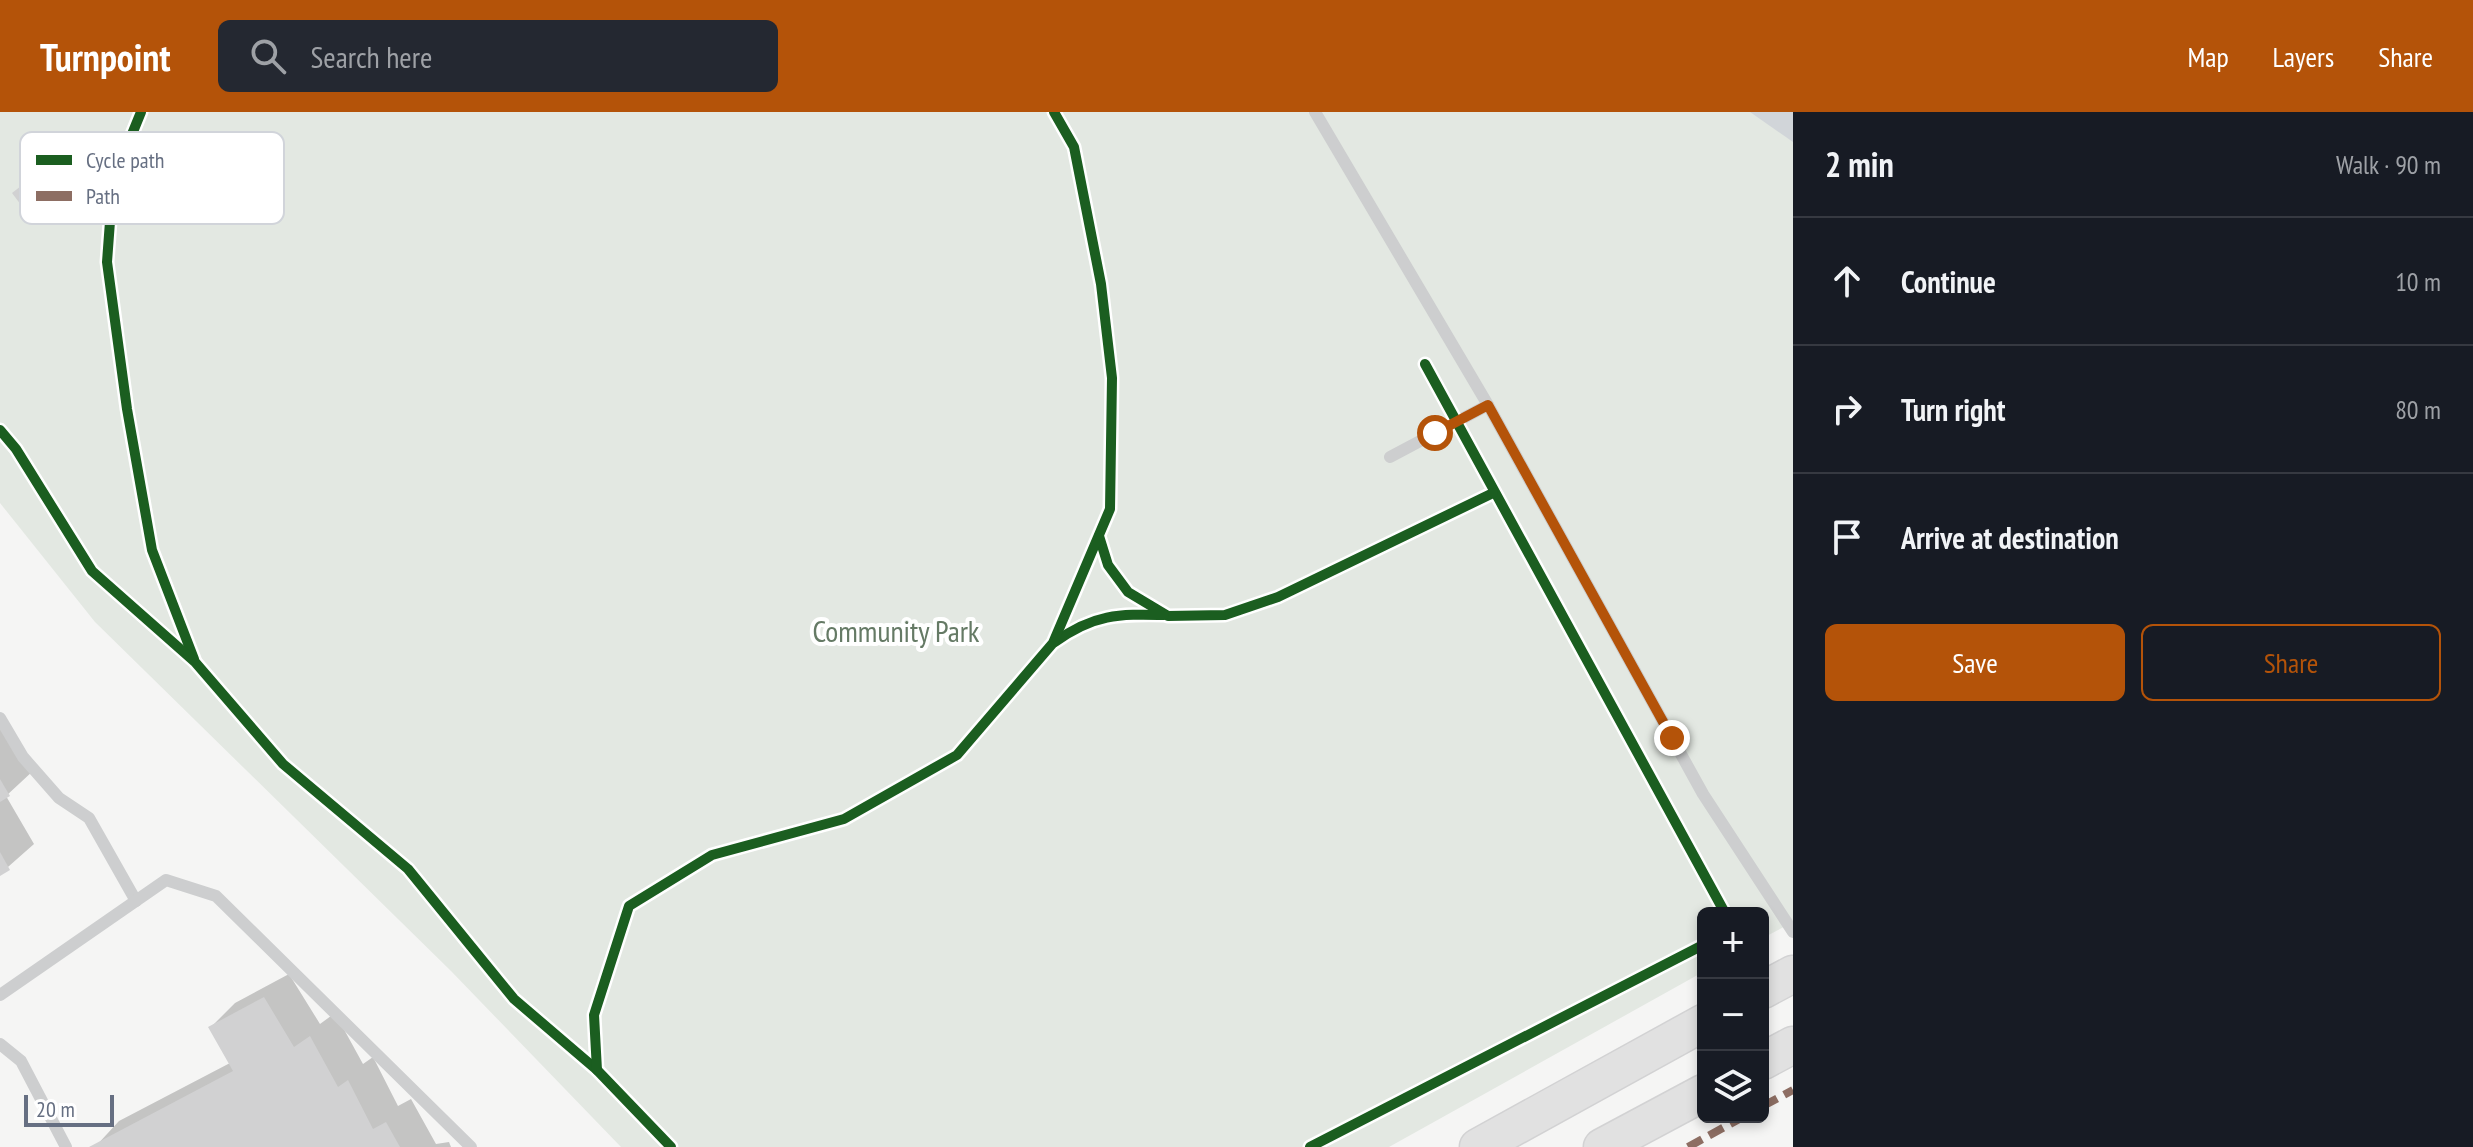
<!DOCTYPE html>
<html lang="en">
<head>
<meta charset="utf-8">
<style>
	:root { --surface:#171b24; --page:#242831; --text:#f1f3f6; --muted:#9ea1a6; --line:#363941; --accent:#b45309 }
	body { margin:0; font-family:"PT Sans Narrow",sans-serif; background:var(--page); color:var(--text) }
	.controls { position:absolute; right:24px; bottom:24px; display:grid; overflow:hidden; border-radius:12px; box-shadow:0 4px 12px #0003 }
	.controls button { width:72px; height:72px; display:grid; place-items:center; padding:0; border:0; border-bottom:2px solid var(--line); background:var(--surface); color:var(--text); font:40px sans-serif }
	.scale { position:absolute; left:24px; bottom:20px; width:90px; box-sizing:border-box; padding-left:8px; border:4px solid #666f82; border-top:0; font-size:22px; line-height:28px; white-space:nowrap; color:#666f82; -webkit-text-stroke:6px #fff; paint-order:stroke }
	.stop { position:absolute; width:24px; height:24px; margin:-18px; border:6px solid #b45309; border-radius:50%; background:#fff }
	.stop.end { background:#b45309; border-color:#fff; box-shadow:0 2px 8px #0008 }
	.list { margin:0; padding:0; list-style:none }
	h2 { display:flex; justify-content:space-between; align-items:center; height:104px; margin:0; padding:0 32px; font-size:34px }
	h2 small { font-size:26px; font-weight:400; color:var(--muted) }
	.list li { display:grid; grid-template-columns:52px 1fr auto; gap:24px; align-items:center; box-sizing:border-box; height:128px; padding:0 32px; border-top:2px solid var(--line) }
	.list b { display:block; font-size:30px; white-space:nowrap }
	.list em { font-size:26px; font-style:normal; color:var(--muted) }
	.actions { display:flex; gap:16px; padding:24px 32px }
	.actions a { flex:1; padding:18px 0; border:2px solid var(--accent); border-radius:12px; text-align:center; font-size:28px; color:var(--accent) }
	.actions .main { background:var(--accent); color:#fff }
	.icon { flex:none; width:44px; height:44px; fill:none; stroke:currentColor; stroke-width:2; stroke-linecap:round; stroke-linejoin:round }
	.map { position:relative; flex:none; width:1793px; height:1035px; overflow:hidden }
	header { display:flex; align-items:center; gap:48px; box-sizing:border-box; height:112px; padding:0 40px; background:var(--accent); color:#fff }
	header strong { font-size:38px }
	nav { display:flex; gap:44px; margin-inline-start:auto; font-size:28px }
	.search { width:560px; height:72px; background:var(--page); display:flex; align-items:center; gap:20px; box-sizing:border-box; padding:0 28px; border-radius:12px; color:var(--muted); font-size:30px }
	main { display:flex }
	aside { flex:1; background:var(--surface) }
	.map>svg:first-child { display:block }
	.green { fill:#e3e8e2 }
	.water { fill:#d1d5d9 }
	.shadow { fill:#0003 }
	.building { fill:#d1d1d2 }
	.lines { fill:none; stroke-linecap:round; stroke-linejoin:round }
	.secondary-casing { stroke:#d2d2d3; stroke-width:39 }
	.lane { stroke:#cdcecf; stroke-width:12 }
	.secondary { stroke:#e1e1e1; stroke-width:36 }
	.quiet { stroke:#8d6e63; stroke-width:8; stroke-dasharray:16 8; stroke-linecap:butt }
	.cycleway-casing { stroke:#fff; stroke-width:15 }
	.cycleway { stroke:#1b5e20; stroke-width:10 }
	.route { stroke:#b45309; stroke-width:10 }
	.labels { text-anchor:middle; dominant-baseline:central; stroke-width:8; stroke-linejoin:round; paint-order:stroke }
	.park-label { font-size:30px; fill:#657a65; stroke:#fff }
	.key { fill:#fff; stroke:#d1d4da; stroke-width:2 }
	.key-label { font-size:22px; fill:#666f82 }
</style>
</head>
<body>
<header>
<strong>Turnpoint</strong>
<div class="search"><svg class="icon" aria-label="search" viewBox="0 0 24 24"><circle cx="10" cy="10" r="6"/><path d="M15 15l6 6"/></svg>Search here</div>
<nav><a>Map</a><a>Layers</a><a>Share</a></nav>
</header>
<main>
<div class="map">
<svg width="1793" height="1035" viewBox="0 0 1793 1035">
	<rect width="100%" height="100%" fill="#f5f5f4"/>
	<polygon class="green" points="0,0 1793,0 1793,810 1763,826 1763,801 1703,801 1703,860 1389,1035 621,1035 451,859 95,510 0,391"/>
	<polygon class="water" points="1750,0 1793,0 1793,30"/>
	<g class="shadow">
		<polygon points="0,602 34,658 6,684 34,732 0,762"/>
		<polygon points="289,862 320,912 335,901 363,952 373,945 398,994 411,987 436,1032 449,1030 451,1035 95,1035 119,1009 230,951 210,916 235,891"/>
	</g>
	<g class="building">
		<polygon points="38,61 56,85 30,105 12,81"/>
		<polygon points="0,667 10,684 0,690"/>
		<polygon points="0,740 10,758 0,764"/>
		<polygon points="264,885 294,935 310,924 338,975 348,968 373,1017 386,1010 400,1035 89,1035 233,959 208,915"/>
	</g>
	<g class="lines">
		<defs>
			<g id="secondary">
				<polyline points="1763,878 1793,862"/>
				<polyline points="1763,949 1793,933"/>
				<polyline points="1478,1035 1703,911"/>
				<polyline points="1602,1035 1703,981"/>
			</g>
		</defs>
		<use href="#secondary" class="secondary-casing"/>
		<g class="lane">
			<polyline points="1315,0 1488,293"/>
			<polyline points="1390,345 1488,293 1703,682 1793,820"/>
			<polyline points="0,606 23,645 59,686 89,706 136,789"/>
			<polyline points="0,883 166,768 216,784 471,1035"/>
			<polyline points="0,932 21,949 66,1035"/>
		</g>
		<use href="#secondary" class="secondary"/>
		<g class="quiet">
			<polyline points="1763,994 1793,978"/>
			<polyline points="1688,1035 1743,1005"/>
		</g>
		<defs>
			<g id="cycleway">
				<polyline points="141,0 113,69 107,150 127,297 152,438 194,547"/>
				<polyline points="1425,252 1725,801"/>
				<polyline points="0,318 16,337 92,459 195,550 283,652 408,757 514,887 597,958 671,1035"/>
				<polyline points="1099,424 1108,453 1128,480 1168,504 1225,503 1278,485 1493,381"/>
				<path d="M1055 530C1094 502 1118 502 1164 503"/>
				<polyline points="597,958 594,903 629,794 712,743 844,707 957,643 1053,531 1110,397 1112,266 1101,172 1074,35 1054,0"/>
				<polyline points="1310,1035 1703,833"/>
			</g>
		</defs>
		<use href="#cycleway" class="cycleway-casing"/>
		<use href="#cycleway" class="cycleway"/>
	</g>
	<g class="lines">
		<polyline class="route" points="1435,321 1488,293 1672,626"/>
	</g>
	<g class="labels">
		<g class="park-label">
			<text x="896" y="518">Community Park</text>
		</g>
	</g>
	<rect x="20" y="20" width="264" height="92" rx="12" class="key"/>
	<rect x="36" y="43" width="36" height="10" fill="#1b5e20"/>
	<rect x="36" y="79" width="36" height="10" fill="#8d6e63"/>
	<g class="key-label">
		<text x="86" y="56">Cycle path</text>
		<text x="86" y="92">Path</text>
	</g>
</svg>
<div class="controls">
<button>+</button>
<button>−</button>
<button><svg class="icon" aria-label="layers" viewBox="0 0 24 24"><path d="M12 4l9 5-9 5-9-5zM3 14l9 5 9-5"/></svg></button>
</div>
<div class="scale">20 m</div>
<div class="stop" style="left:1435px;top:321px"></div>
<div class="stop end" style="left:1672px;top:626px"></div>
</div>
<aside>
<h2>2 min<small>Walk · 90 m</small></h2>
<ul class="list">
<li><svg class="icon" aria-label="ahead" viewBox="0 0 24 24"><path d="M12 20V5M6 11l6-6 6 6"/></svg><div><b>Continue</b></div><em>10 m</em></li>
<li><svg class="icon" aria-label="right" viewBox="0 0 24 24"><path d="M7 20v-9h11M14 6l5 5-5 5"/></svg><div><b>Turn right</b></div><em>80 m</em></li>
<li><svg class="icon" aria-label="arrive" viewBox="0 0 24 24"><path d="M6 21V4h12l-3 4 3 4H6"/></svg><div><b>Arrive at destination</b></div></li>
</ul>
<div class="actions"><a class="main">Save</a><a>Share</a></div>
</aside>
</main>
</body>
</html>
